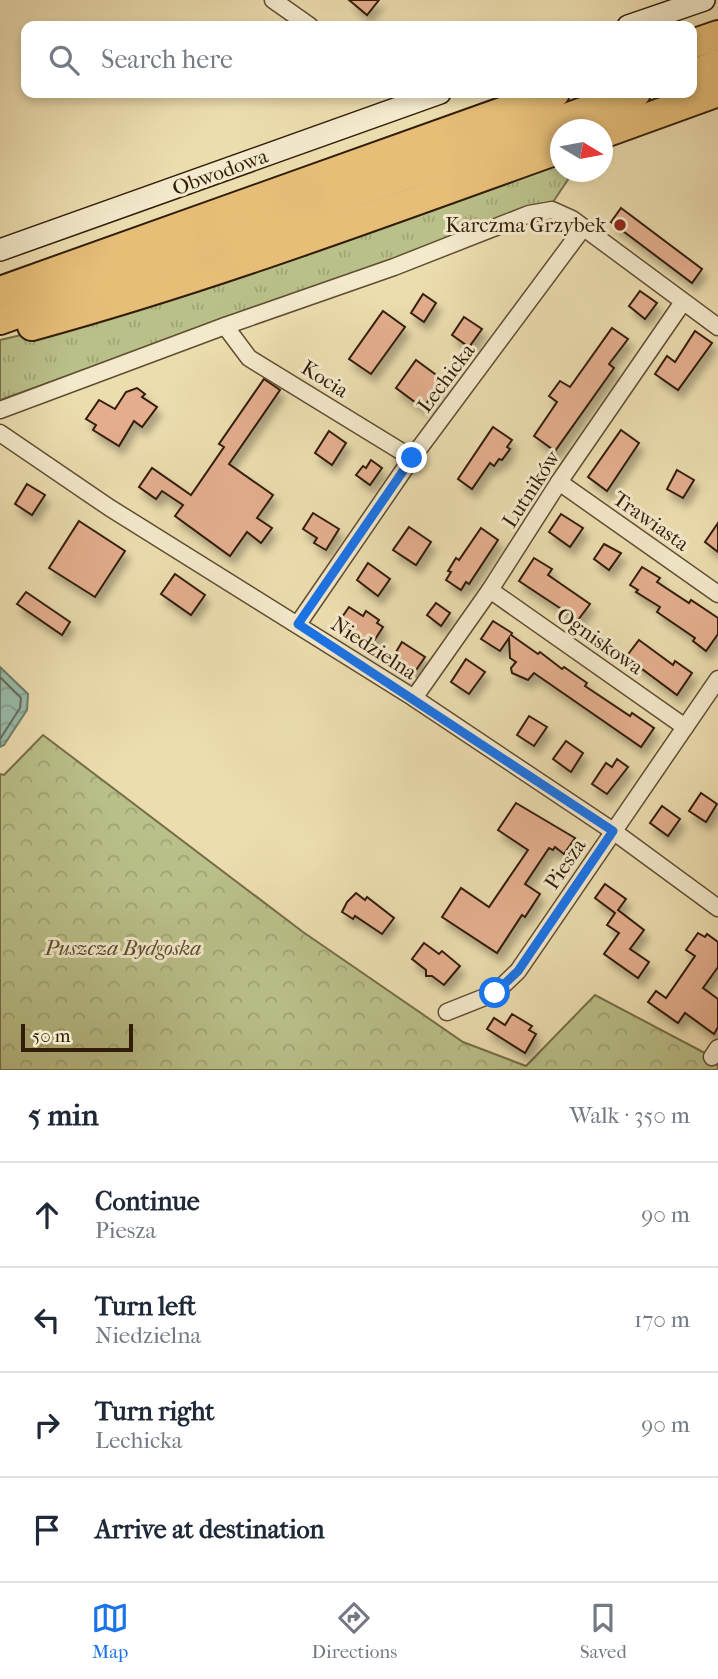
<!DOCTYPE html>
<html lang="en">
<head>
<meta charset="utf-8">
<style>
	:root { --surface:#fff; --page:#f2f2f3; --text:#1f2937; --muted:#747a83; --line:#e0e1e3; --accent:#1a73e8 }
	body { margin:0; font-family:"IM FELL French Canon",serif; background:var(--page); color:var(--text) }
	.compass { position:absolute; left:550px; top:119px; width:63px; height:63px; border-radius:50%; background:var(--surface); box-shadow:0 4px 10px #0003; rotate:100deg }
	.scale { position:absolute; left:21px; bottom:18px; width:112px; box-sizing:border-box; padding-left:7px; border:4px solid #321d09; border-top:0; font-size:19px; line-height:24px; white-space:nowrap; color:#321d09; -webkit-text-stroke:5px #f3e9cb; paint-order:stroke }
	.stop { position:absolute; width:21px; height:21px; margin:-16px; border:5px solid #1a73e8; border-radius:50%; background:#fff }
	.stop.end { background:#1a73e8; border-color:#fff; box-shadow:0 2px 7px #0008 }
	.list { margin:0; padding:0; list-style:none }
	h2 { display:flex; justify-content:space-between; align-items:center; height:91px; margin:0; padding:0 28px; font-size:30px }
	h2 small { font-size:23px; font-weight:400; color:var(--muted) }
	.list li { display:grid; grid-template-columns:46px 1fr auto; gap:21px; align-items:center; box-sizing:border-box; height:105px; padding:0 28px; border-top:2px solid var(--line) }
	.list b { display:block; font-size:26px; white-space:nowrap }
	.list p { margin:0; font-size:23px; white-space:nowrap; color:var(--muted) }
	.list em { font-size:23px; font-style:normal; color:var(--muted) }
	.icon { flex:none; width:38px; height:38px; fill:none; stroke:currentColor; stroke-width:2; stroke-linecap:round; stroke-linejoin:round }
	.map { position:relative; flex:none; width:718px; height:1070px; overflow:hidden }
	.search { position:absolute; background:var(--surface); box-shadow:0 4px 10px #0003; left:21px; right:21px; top:21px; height:77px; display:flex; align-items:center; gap:18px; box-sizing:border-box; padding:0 24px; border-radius:14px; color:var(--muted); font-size:26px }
	.sheet { height:511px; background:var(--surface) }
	nav { display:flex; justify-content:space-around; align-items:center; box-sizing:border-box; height:98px; border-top:2px solid var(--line); background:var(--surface); font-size:19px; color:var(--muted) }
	nav a { display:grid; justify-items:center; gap:4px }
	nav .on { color:var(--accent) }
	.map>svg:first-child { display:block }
	.grass { fill:url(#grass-tufts); stroke:#766e49; stroke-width:2 }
	.forest { fill:url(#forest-crowns); stroke:#766e49; stroke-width:2 }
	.water { fill:url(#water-waves); stroke:#707c6a; stroke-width:2 }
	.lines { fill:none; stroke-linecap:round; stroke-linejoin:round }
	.shore { stroke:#666c5a; stroke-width:2 }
	.building { fill:#e4ae8e; stroke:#321d09; stroke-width:2; filter:url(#shadow) }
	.street-casing { stroke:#604d32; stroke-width:19 }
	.secondary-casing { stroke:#321d09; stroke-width:24 }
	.highway-casing { stroke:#321d09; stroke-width:32 }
	.street { stroke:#f3e9cb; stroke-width:16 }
	.secondary { stroke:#f3e9cb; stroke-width:21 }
	.highway { stroke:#e6be78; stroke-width:28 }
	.route { stroke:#1a73e8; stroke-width:9 }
	.poi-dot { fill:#8f2418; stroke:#f3e9cb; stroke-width:2.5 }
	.labels { text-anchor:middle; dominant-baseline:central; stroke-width:6; stroke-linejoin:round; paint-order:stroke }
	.street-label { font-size:21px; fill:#321d09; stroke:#f3e9cb }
	.poi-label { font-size:21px; fill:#321d09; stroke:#f3e9cb; text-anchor:end }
	.park-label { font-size:21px; font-style:italic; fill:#5b4e2f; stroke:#f3e9cb }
</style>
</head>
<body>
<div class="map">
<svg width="718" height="1070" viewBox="0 0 718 1070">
	<defs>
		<pattern id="grass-tufts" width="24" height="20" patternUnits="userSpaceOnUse" patternTransform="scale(1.75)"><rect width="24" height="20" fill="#bac089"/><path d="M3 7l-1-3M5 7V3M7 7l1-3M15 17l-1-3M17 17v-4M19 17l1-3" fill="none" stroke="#a0a575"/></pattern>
		<pattern id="forest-crowns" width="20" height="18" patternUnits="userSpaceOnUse" patternTransform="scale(1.75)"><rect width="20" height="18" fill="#bac089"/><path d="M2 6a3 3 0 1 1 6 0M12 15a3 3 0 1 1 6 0" fill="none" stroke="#a0a575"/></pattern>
		<pattern id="water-waves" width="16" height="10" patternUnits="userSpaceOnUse" patternTransform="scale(1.75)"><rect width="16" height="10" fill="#99bcaa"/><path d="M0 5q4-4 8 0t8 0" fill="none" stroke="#84a191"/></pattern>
		<filter id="shadow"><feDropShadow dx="4.5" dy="8" stdDeviation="3.5" flood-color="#0004"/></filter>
	</defs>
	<rect width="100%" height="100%" fill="#ecddaf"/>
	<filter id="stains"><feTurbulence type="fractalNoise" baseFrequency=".00286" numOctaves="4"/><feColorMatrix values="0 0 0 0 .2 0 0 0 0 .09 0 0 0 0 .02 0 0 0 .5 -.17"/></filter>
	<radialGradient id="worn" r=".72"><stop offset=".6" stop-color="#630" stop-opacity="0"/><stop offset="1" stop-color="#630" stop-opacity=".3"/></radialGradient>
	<polygon class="grass" points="560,166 560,172 573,172 553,202 0,400 0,340 80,321 542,168"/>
	<polygon class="forest" points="43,735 303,932 463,1042 526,1066 595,995 718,1060 718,1070 0,1070 0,774 4,775"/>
	<polygon class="water" points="0,667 28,694 27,710 4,745 0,747"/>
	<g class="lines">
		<polyline class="shore" points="0,677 21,698 20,708 0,739"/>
	</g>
	<g class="building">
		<polygon points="349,0 379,0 367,15"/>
		<polygon points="621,208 702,269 692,283 611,222"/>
		<polygon points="640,291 657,303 645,319 629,306"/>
		<polygon points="423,294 436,303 424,322 411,313"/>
		<polygon points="383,311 405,327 371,374 349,359"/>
		<polygon points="464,317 482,329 469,347 452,335"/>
		<polygon points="612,328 628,339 609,364 614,368 555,451 534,436 557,402 549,396 560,381 570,387"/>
		<polygon points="695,331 712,343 678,390 655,374 667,356 675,362"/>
		<polygon points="416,360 443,380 423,408 396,388"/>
		<polygon points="264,379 280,390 229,464 273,495 257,518 272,528 261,543 247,532 230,556 175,516 183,505 162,491 156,499 139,487 152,468 191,495 224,447 219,444"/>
		<polygon points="137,388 145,394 142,397 157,407 142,427 134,421 119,446 93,430 96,425 86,419 99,400 115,409 126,392"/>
		<polygon points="493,427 512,440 507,447 510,449 502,460 499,459 494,466 490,463 472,489 458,479"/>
		<polygon points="621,430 639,443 607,491 588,477"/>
		<polygon points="329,431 346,443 332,465 315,453"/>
		<polygon points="371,460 382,468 370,485 356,475 363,466 366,468"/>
		<polygon points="677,470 694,480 683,498 667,489"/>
		<polygon points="27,484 45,495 32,515 15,504"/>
		<polygon points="313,513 339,529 326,550 314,543 317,538 303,529"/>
		<polygon points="561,514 583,528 570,547 549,532"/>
		<polygon points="79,521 125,551 95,597 49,568"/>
		<polygon points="718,523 718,552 705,542"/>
		<polygon points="409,527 431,542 416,565 393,550"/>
		<polygon points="481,528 498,540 469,584 466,582 461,590 446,580 451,572 448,571 456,558 459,560"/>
		<polygon points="604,544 621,553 609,570 594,559"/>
		<polygon points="534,558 552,569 548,575 590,604 578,620 519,581"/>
		<polygon points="368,563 390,579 378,596 357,580"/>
		<polygon points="642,567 660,578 657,582 689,603 691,600 718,618 718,634 706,651 693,641 695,638 657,612 660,607 636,592 638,590 630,585"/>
		<polygon points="175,574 205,595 191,615 161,594"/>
		<polygon points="26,592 70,622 62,635 17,604"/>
		<polygon points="436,603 450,613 441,626 427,615"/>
		<polygon points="349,607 363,616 366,611 379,620 377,623 383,627 372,644 338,623"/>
		<polygon points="493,621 512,633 511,635 538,654 540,652 562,669 564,667 587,683 585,686 630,716 632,713 654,728 641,747 534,673 528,680 512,673 511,668 516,662 510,658 509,638 500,651 481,639"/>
		<polygon points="639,640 673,665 675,661 692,673 677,695 626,657"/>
		<polygon points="402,642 425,657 412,676 390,662"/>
		<polygon points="466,659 485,672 469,694 451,682"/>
		<polygon points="529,716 547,727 534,746 517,735"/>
		<polygon points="566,741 583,753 571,772 553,759"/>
		<polygon points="617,759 628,767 607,794 592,784 606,763 612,767"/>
		<polygon points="701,793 717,804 706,822 689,811"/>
		<polygon points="516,803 575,838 564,854 555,847 553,850 549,848 525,884 540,894 525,917 522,915 497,953 442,917 461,888 489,907 528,850 498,830"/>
		<polygon points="662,806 680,819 668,836 650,823"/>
		<polygon points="605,884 626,899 618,910 644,930 630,949 649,962 638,978 604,954 619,933 607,925 615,913 595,898"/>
		<polygon points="356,893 365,900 367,897 394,918 382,934 355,916 353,919 342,912 347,902"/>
		<polygon points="698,933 705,937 707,934 718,942 718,967 703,988 718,999 718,1027 714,1034 685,1013 678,1023 648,1002 656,991 666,998 695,956 686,950"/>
		<polygon points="424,943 439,954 442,951 460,966 444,985 432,976 426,976 426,970 412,959"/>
		<polygon points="512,1014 532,1026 529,1030 536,1034 525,1053 487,1029 494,1018 505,1025"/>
	</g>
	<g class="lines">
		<defs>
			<g id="street">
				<polyline points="273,0 310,26"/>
				<polyline points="225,326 249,358 412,458"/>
				<polyline points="0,410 225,326 394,267 529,214 552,210 572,219 718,327"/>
				<polyline points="0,433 110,508 414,698 613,831 718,908"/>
				<polyline points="559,482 718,594"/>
				<polyline points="490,590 685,727"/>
				<polyline points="298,624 412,458 583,228"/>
				<polyline points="414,698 490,590 559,482 683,302"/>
				<polyline points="447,1012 495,993 518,971 718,679"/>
				<polyline points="712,1057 718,1048"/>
			</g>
			<g id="secondary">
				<polyline points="628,26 704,0"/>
				<polyline points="0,250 440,93"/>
			</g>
			<g id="highway">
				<polyline points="692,44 718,35"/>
				<polyline points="692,74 718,64"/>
				<polyline points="602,134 718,92"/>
				<polyline points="0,291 555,93"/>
				<polyline points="0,320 636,93"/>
				<path d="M32 326C212 277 386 211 560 149"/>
			</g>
		</defs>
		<use href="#street" class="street-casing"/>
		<use href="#secondary" class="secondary-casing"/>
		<use href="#highway" class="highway-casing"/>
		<use href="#street" class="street"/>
		<use href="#secondary" class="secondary"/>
		<use href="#highway" class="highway"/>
	</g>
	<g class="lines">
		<polyline class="route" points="412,458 298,624 613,831 518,971 495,993"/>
	</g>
	<circle class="poi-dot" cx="620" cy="225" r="7"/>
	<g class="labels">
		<g class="street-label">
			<text transform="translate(220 172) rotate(-20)">Obwodowa</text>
			<text transform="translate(446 378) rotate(-53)">Lechicka</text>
			<text transform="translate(325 379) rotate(32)">Kocia</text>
			<text transform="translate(531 489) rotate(-57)">Lutników</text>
			<text transform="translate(651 521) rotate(35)">Trawiasta</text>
			<text transform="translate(600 641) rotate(35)">Ogniskowa</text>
			<text transform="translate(374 648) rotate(33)">Niedzielna</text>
			<text transform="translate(565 864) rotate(-56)">Piesza</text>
		</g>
		<g class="poi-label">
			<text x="606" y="225">Karczma Grzybek</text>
		</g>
		<g class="park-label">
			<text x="123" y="948">Puszcza Bydgoska</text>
		</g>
	</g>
	<rect width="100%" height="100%" filter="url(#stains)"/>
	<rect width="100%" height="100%" fill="url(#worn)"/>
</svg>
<svg class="compass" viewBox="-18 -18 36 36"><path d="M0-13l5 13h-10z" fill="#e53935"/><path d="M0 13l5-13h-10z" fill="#747a83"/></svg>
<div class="scale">50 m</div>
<div class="stop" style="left:495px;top:993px"></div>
<div class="stop end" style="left:412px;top:458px"></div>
<div class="search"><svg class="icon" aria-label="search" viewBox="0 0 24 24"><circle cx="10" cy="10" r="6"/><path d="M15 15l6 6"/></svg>Search here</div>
</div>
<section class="sheet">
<h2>5 min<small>Walk · 350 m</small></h2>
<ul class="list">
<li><svg class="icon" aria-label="ahead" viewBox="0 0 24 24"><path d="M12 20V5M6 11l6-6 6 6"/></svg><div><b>Continue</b><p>Piesza</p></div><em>90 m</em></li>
<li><svg class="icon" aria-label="left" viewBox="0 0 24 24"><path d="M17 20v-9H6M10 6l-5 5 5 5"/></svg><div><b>Turn left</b><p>Niedzielna</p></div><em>170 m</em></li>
<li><svg class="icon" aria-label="right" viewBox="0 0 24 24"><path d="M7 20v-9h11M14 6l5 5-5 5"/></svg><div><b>Turn right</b><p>Lechicka</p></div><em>90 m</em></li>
<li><svg class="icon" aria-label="arrive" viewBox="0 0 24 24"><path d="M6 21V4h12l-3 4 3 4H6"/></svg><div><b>Arrive at destination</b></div></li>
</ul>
</section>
<nav>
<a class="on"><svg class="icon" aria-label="map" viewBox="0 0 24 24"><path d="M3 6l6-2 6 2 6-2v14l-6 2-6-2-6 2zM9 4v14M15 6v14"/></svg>Map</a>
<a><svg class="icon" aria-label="directions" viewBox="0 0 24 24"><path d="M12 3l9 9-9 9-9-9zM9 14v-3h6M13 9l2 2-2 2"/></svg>Directions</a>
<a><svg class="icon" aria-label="saved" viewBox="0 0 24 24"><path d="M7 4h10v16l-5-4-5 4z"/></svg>Saved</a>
</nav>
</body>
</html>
